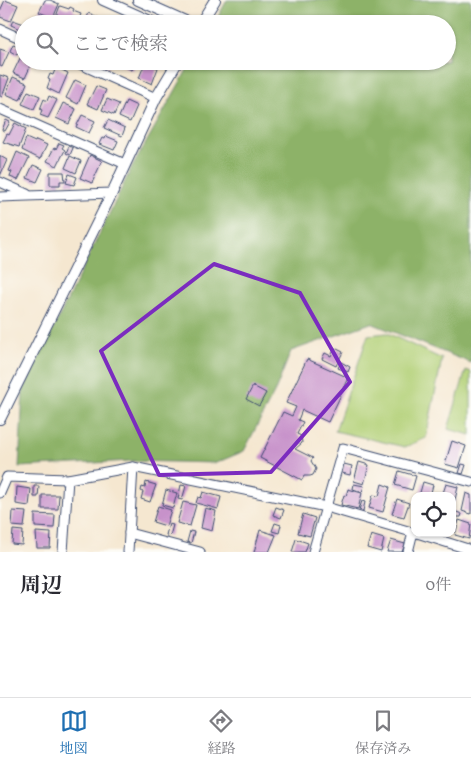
<!DOCTYPE html>
<html lang="ja">
<head>
<meta charset="utf-8">
<style>
	:root { --surface:#fff; --page:#f2f2f3; --text:#2b2b33; --muted:#7c7c81; --line:#e1e1e2; --accent:#1f6fb2 }
	body { margin:0; font-family:Vollkorn,"Noto Serif JP",serif; background:var(--page); color:var(--text) }
	.controls { position:absolute; right:15px; bottom:15px; display:grid; overflow:hidden; border-radius:10px; box-shadow:0 1px 4px #0004 }
	.controls button { width:45px; height:45px; display:grid; place-items:center; padding:0; border:0; border-bottom:1px solid var(--line); background:var(--surface); color:var(--text); font:25px sans-serif }
	.list { margin:0; padding:0; list-style:none }
	h2 { display:flex; justify-content:space-between; align-items:center; height:65px; margin:0; padding:0 20px; font-size:21px }
	h2 small { font-size:16px; font-weight:400; color:var(--muted) }
	.icon { flex:none; width:28px; height:28px; fill:none; stroke:currentColor; stroke-width:2; stroke-linecap:round; stroke-linejoin:round }
	.map { position:relative; flex:none; width:471px; height:552px; overflow:hidden }
	.search { position:absolute; background:var(--surface); box-shadow:0 1px 4px #0004; left:15px; right:15px; top:15px; height:55px; display:flex; align-items:center; gap:12px; box-sizing:border-box; padding:0 18px; border-radius:28px; color:var(--muted); font-size:19px }
	.sheet { height:145px; background:var(--surface) }
	nav { display:flex; justify-content:space-around; align-items:center; box-sizing:border-box; height:70px; border-top:1px solid var(--line); background:var(--surface); font-size:14px; color:var(--muted) }
	nav a { display:grid; justify-items:center; gap:2px }
	nav .on { color:var(--accent) }
	.map>svg:first-child { display:block }
	.green { fill:#b2d077; stroke:#66806a }
	.forest { fill:#8db268; stroke:#547063 }
	.building { fill:#c792ca }
	.lines { fill:none; stroke-linecap:round; stroke-linejoin:round }
	.minor-casing { stroke:#3c4b6f; stroke-width:11 }
	.tertiary-casing { stroke:#3c4b6f; stroke-width:12 }
	.minor { stroke:#fff; stroke-width:9 }
	.tertiary { stroke:#fff; stroke-width:10 }
	.marked { fill:none; stroke:#7b2cbf; stroke-width:4; stroke-linejoin:round }
</style>
</head>
<body>
<div class="map">
<svg width="471" height="552" viewBox="0 0 471 552">
	<rect width="100%" height="100%" fill="#fdfcf7"/>
	<filter id="ink" filterUnits="userSpaceOnUse"><feTurbulence type="fractalNoise" baseFrequency=".02" numOctaves="2"/><feDisplacementMap in="SourceGraphic" scale="10" xChannelSelector="R" yChannelSelector="G"/><feConvolveMatrix kernelMatrix="1 2 1 2 8 2 1 2 1" color-interpolation-filters="sRGB"/></filter>
	<filter id="wash" filterUnits="userSpaceOnUse"><feTurbulence type="fractalNoise" baseFrequency=".0096" numOctaves="4" result="noise"/><feDisplacementMap in="SourceGraphic" scale="20" xChannelSelector="R" yChannelSelector="G"/><feGaussianBlur stdDeviation="1.12" result="paint"/><feColorMatrix in="noise" values="0 0 0 0 0 0 0 0 0 0 0 0 0 0 0 0 0 1.4 0 .05"/><feComposite in="paint" operator="in"/></filter>
	<g filter="url(#wash)">
		<rect width="100%" height="100%" fill="#f5e7d0"/>
		<g class="green">
			<polygon points="387,333 442,359 426,438 405,447 335,431 368,335"/>
			<polygon points="466,370 471,372 471,435 448,429"/>
		</g>
		<polygon class="forest" points="227,0 471,0 471,363 371,323 291,351 276,389 244,451 216,463 131,461 19,467 23,391 130,171 192,61 447,61 447,24 214,24"/>
		<g id="blocks">
			<g class="building">
				<polygon points="5,0 18,5 11,21 0,17 0,11"/>
				<polygon points="45,0 50,0 59,4 53,18 39,12"/>
				<polygon points="60,6 69,9 70,7 74,9 73,11 81,14 77,24 66,24 55,19"/>
				<polygon points="89,13 104,20 103,24 84,24"/>
				<polygon points="45,17 50,19 48,24 37,24 39,18 44,20"/>
				<polygon points="13,20 24,24 24,31 11,25"/>
				<polygon points="13,44 21,47 17,55 10,51"/>
				<polygon points="0,49 9,52 2,67 0,66"/>
				<polygon points="24,50 24,61 33,61 25,78 13,73"/>
				<polygon points="100,61 114,61 112,65 109,64 108,68 99,64"/>
				<polygon points="122,61 136,61 132,70 121,65"/>
				<polygon points="145,63 158,68 152,84 139,78"/>
				<polygon points="56,67 68,73 59,94 47,88 50,80 48,79 50,74 53,75"/>
				<polygon points="0,75 9,78 2,97 0,96"/>
				<polygon points="13,77 27,83 20,100 6,94"/>
				<polygon points="75,80 86,85 78,104 66,98"/>
				<polygon points="96,86 106,90 98,109 87,104"/>
				<polygon points="28,91 40,96 34,109 22,104"/>
				<polygon points="49,96 57,100 48,118 40,115 42,110 40,109 44,99 47,101"/>
				<polygon points="107,99 119,104 114,115 102,110"/>
				<polygon points="126,101 137,106 130,122 119,117"/>
				<polygon points="63,103 76,109 69,124 56,118"/>
				<polygon points="82,115 95,121 89,133 76,127"/>
				<polygon points="6,120 10,122 5,131 2,130"/>
				<polygon points="108,120 125,128 122,136 104,128"/>
				<polygon points="15,123 26,129 19,147 3,142 7,134 9,135"/>
				<polygon points="106,136 118,141 114,150 99,144 102,138 105,139"/>
				<polygon points="26,138 35,142 36,140 47,145 40,159 22,150"/>
				<polygon points="59,143 64,145 62,148 65,150 57,166 47,161 54,148 56,149"/>
				<polygon points="69,146 73,148 70,155 66,153"/>
				<polygon points="17,152 29,158 18,180 10,177 12,172 9,171"/>
				<polygon points="90,155 102,161 92,183 80,178"/>
				<polygon points="0,156 7,160 0,176"/>
				<polygon points="70,156 81,161 76,173 65,168"/>
				<polygon points="33,165 43,169 37,182 27,178"/>
				<polygon points="50,172 64,172 65,181 60,181 60,185 50,185"/>
				<polygon points="69,174 77,177 74,185 66,183"/>
				<polygon points="335,348 343,352 336,366 322,359 325,353 331,356"/>
				<polygon points="307,359 349,378 328,422 302,410 298,420 303,422 297,434 301,436 302,443 295,449 313,458 311,461 316,469 313,475 310,476 304,476 302,480 260,458 283,412 292,416 296,407 286,403"/>
				<polygon points="341,362 350,367 348,372 338,368"/>
				<polygon points="253,386 266,393 259,406 246,399"/>
				<polygon points="452,441 466,446 459,468 445,464"/>
				<polygon points="359,462 369,465 364,484 354,481"/>
				<polygon points="344,464 352,466 350,475 342,473"/>
				<polygon points="462,464 466,465 463,474 459,473"/>
				<polygon points="399,471 416,476 412,490 395,485"/>
				<polygon points="146,482 156,485 150,502 141,499 143,492 141,491 142,487 145,488"/>
				<polygon points="423,482 433,485 430,496 419,496"/>
				<polygon points="354,484 364,486 362,492 353,489"/>
				<polygon points="382,484 390,487 383,512 369,508 373,495 379,496"/>
				<polygon points="446,484 458,487 453,508 452,496 442,496"/>
				<polygon points="181,485 186,486 182,500 178,499"/>
				<polygon points="34,486 39,486 38,497 34,497"/>
				<polygon points="17,487 31,489 29,506 16,504"/>
				<polygon points="348,489 362,493 358,509 341,505 344,495 346,496"/>
				<polygon points="166,490 177,493 173,508 162,505"/>
				<polygon points="203,492 221,497 218,509 196,503 198,497 201,498"/>
				<polygon points="466,493 471,495 471,514 462,511"/>
				<polygon points="42,495 59,495 58,509 42,509"/>
				<polygon points="397,499 409,503 404,517 392,514"/>
				<polygon points="362,501 365,502 363,511 359,510"/>
				<polygon points="183,502 196,505 190,526 177,523"/>
				<polygon points="158,506 171,510 166,526 153,522"/>
				<polygon points="276,507 284,510 281,518 273,515"/>
				<polygon points="205,508 216,511 212,531 201,528"/>
				<polygon points="13,511 26,512 24,527 12,526"/>
				<polygon points="454,511 462,514 461,517 453,517"/>
				<polygon points="35,514 55,515 54,528 35,527"/>
				<polygon points="303,514 315,518 310,536 298,533"/>
				<polygon points="459,520 471,524 469,539 455,535"/>
				<polygon points="275,523 281,525 279,533 272,531"/>
				<polygon points="169,524 173,525 170,536 166,535"/>
				<polygon points="13,530 23,531 22,545 12,544"/>
				<polygon points="260,530 276,535 269,552 254,552"/>
				<polygon points="190,531 194,532 191,543 187,542"/>
				<polygon points="36,532 51,533 50,548 37,548"/>
				<polygon points="371,535 384,539 381,552 367,548"/>
				<polygon points="296,539 308,543 305,552 292,552"/>
				<polygon points="391,540 405,544 402,552 387,552"/>
			</g>
		</g>
	</g>
	<g filter="url(#ink)">
		<use href="#blocks" fill-opacity="0" stroke="#3c4b6f" stroke-width="1"/>
		<g class="lines">
			<defs>
				<g id="minor">
					<polyline points="0,29 24,40"/>
					<polyline points="73,61 156,98"/>
					<polyline points="0,109 125,164"/>
					<polyline points="0,182 27,194"/>
					<polyline points="0,197 112,193"/>
					<polyline points="0,493 7,477 68,479 133,467 326,507 415,533"/>
					<polyline points="129,533 200,552"/>
					<polyline points="417,533 471,550"/>
					<polyline points="63,552 68,479"/>
					<polyline points="128,552 133,467"/>
					<polyline points="313,552 343,448 471,482"/>
					<polyline points="408,552 413,532"/>
				</g>
				<g id="tertiary">
					<polyline points="103,0 157,24"/>
					<polyline points="138,0 192,24"/>
					<polyline points="200,24 215,0"/>
					<polyline points="0,419 112,193 156,98 178,61"/>
				</g>
			</defs>
			<use href="#minor" class="minor-casing"/>
			<use href="#tertiary" class="tertiary-casing"/>
			<use href="#minor" class="minor"/>
			<use href="#tertiary" class="tertiary"/>
		</g>
	</g>
	<path class="marked" d="M214 264 300 293 350 382 271 472 159 475 101 351Z"/>
</svg>
<div class="controls">
<button><svg class="icon" aria-label="locate" viewBox="0 0 24 24"><circle cx="12" cy="12" r="6"/><path d="M12 2v4M12 18v4M2 12h4M18 12h4"/></svg></button>
</div>
<div class="search"><svg class="icon" aria-label="search" viewBox="0 0 24 24"><circle cx="10" cy="10" r="6"/><path d="M15 15l6 6"/></svg>ここで検索</div>
</div>
<section class="sheet">
<h2>周辺<small>0件</small></h2>
<ul class="list">
</ul>
</section>
<nav>
<a class="on"><svg class="icon" aria-label="map" viewBox="0 0 24 24"><path d="M3 6l6-2 6 2 6-2v14l-6 2-6-2-6 2zM9 4v14M15 6v14"/></svg>地図</a>
<a><svg class="icon" aria-label="directions" viewBox="0 0 24 24"><path d="M12 3l9 9-9 9-9-9zM9 14v-3h6M13 9l2 2-2 2"/></svg>経路</a>
<a><svg class="icon" aria-label="saved" viewBox="0 0 24 24"><path d="M7 4h10v16l-5-4-5 4z"/></svg>保存済み</a>
</nav>
</body>
</html>
